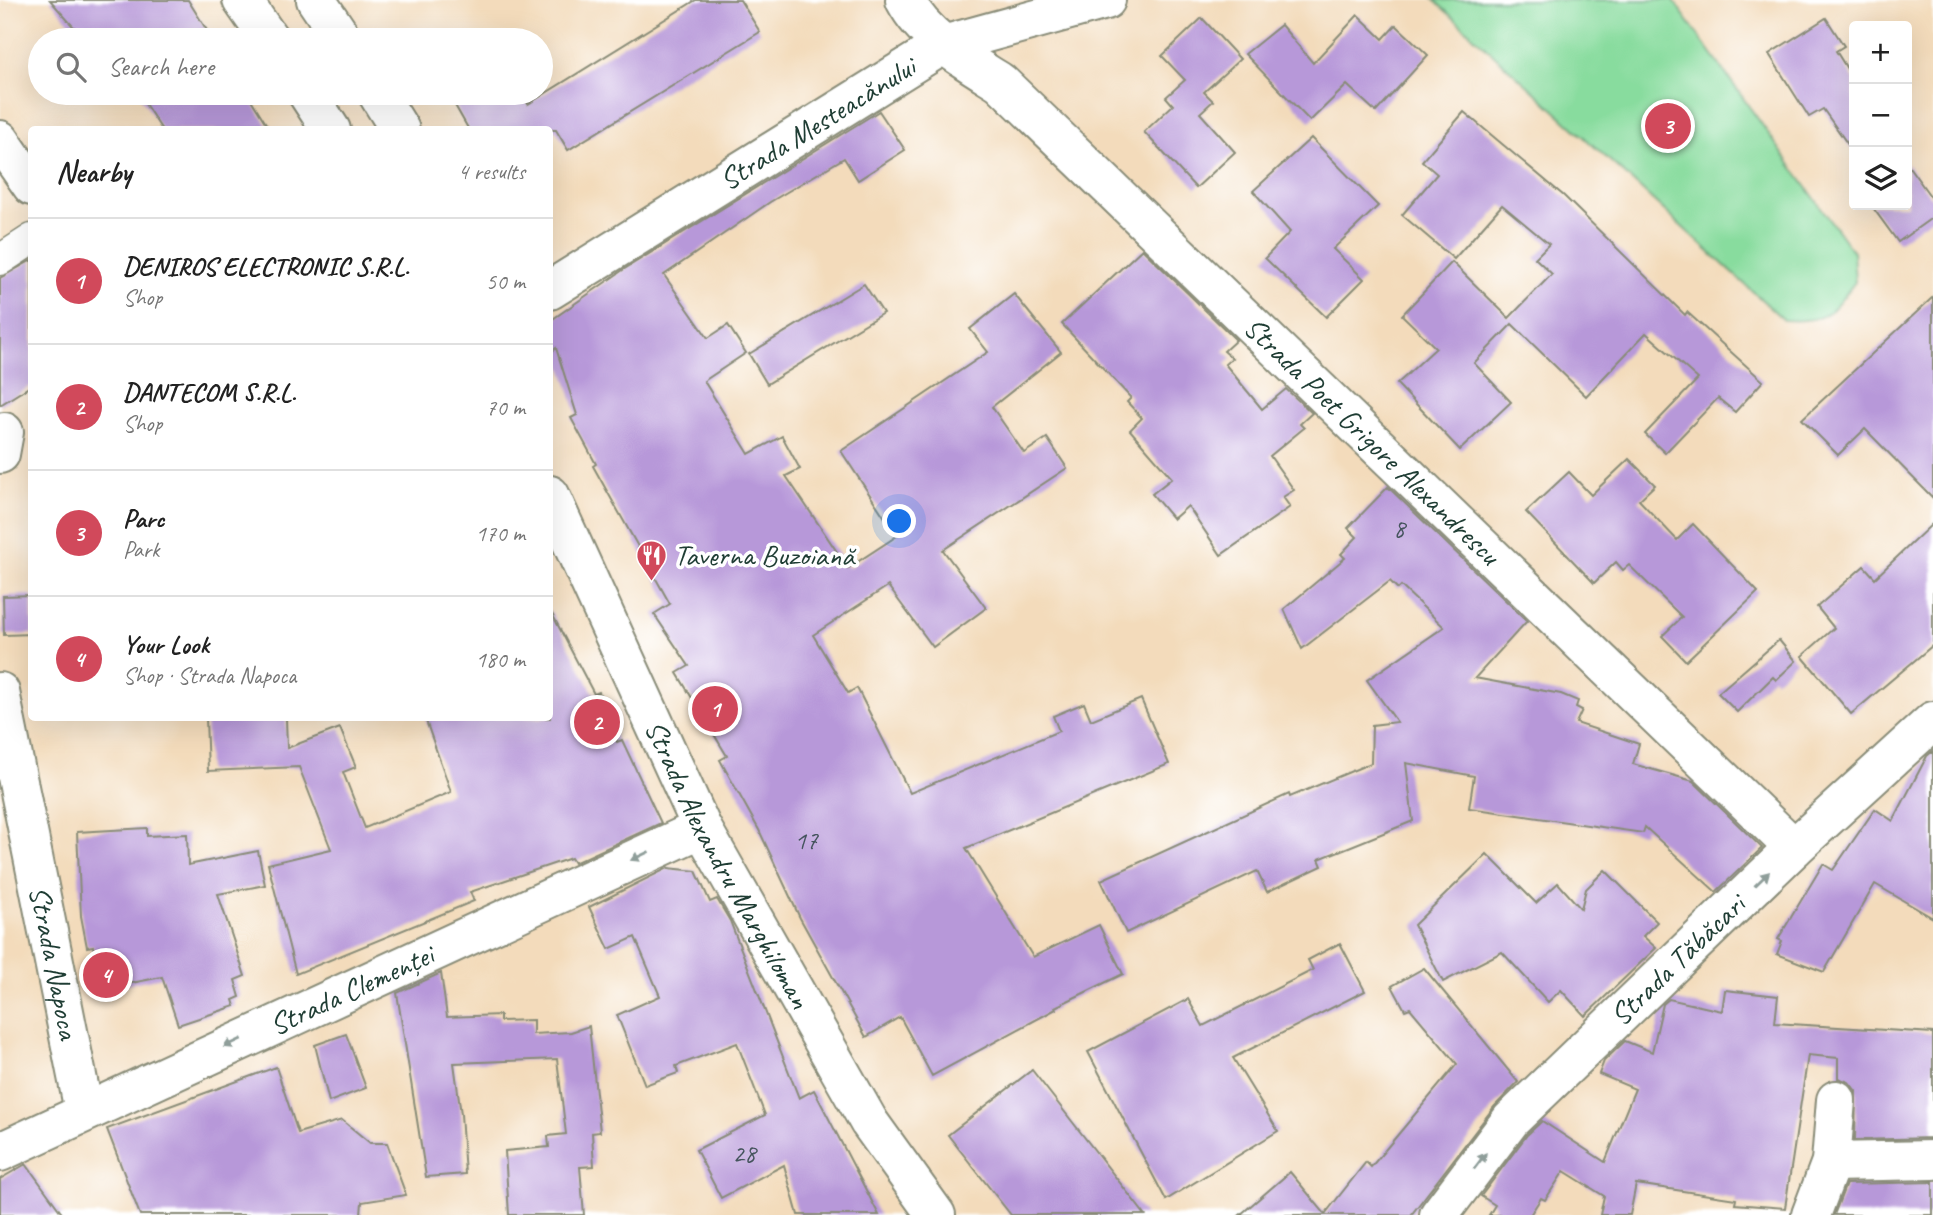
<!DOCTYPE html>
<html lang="en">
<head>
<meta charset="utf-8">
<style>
	:root { --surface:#fff; --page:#f2f2f2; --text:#222; --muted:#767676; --line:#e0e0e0; --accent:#d1495b }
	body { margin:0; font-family:Caveat,sans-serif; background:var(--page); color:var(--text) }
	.controls { position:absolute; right:21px; top:21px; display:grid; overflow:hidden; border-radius:7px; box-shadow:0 7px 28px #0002 }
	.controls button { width:63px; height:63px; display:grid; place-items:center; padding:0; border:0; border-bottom:2px solid var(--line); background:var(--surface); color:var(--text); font:35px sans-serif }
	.you { position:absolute; left:900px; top:522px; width:24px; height:24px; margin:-18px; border:5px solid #fff; border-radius:50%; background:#1a73e8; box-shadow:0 0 0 10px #1a73e833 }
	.badge { display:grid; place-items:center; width:46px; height:46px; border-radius:50%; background:var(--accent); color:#fff; font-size:23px; font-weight:700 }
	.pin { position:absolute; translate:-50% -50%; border:4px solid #fff; box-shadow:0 2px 7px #0006 }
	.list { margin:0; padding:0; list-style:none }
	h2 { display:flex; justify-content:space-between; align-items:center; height:91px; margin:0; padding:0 28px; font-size:30px }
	h2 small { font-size:23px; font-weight:400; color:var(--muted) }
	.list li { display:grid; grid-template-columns:46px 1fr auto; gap:21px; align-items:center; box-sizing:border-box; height:126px; padding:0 28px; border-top:2px solid var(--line) }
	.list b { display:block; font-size:26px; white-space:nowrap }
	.list p { margin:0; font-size:23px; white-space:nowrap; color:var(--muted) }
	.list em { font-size:23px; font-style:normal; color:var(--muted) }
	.icon { flex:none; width:38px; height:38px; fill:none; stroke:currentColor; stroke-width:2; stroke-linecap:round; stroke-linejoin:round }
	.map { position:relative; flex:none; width:1933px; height:1215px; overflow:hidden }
	.search { position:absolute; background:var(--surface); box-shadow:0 7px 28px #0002; left:28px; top:28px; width:525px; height:77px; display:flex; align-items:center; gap:18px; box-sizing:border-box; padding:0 24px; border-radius:38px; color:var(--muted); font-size:26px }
	.panel { position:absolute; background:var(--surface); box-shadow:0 7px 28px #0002; left:28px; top:126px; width:525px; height:595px; border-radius:7px }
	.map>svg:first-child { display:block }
	.green { fill:#88dc9e; stroke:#548c69; stroke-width:2 }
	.building { fill:#b798d9 }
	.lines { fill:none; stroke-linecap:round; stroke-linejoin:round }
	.pedestrian-casing { stroke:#898c78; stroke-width:33 }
	.minor-casing { stroke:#898c78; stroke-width:42 }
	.tertiary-casing { stroke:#898c78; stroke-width:42 }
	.secondary-casing { stroke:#898c78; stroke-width:42 }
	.primary-casing { stroke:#898c78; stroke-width:42 }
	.pedestrian { stroke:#fff; stroke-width:30 }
	.minor { stroke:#fff; stroke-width:38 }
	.tertiary { stroke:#fff; stroke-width:38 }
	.secondary { stroke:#fff; stroke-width:38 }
	.primary { stroke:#fff; stroke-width:38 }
	.oneway { fill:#8f9e9a }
	.labels { text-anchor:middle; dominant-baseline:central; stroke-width:7; stroke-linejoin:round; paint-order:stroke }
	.number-label { font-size:26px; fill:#45545d }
	.street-label { font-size:30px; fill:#1f3d34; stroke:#fff }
	.poi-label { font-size:30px; fill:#1f3d34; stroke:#fff; text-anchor:start }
</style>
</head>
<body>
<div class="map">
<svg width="1933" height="1215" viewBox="0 0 1933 1215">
	<rect width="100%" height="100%" fill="#fff"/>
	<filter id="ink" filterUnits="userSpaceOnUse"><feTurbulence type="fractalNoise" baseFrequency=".0143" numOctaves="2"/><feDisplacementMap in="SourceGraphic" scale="14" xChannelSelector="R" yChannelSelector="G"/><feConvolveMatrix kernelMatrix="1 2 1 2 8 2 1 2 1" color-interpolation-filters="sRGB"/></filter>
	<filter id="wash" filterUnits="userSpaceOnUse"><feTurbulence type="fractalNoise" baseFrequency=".00686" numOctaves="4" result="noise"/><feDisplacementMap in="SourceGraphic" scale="28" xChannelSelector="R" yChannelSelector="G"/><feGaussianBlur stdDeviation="1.57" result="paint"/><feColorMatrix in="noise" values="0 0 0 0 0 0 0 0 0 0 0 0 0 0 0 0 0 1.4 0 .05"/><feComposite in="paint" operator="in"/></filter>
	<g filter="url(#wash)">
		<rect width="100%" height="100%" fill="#f3dbbb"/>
		<path class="green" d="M1434 0H1673L1853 252 1855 282C1830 314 1827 323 1784 320Z"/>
		<g id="blocks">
			<g class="building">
				<polygon points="50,0 188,0 213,40 85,40"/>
				<polygon points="696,0 740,0 760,32 568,150 556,130 469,130 448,93 522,93 528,104"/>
				<polygon points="1358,15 1383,39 1396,25 1428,55 1376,112 1347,85 1310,121 1245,54 1281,25 1313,63"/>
				<polygon points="1202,18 1240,59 1204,92 1213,101 1200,113 1235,152 1196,188 1144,132 1173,105 1166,97 1185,80 1162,56"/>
				<polygon points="1826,18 1844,46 1836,51 1854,80 1854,153 1823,109 1809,117 1769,54"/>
				<polygon points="138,93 247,93 270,130 162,130"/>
				<polygon points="879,111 905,150 858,180 844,158 770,202 664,275 708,338 728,325 746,353 704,381 749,454 782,436 800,469 786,476 848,568 897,536 841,451 988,352 970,329 1014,294 1061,352 992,407 1024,453 1047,438 1067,468 943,550 986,608 933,647 888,586 813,635 848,693 857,688 910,793 1059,731 1053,716 1084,703 1091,720 1141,699 1169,764 966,848 1033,957 1099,925 1123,974 1055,1007 1056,1009 932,1076 900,1017 866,1037 800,918 759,830 720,760 727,756 677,673 689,666 654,614 670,604 593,466 596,464 571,418 577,415 556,348 550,353 550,321 623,270"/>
				<polygon points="1464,112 1564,196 1685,315 1687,312 1763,381 1735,412 1718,398 1665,453 1645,434 1698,379 1646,333 1586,396 1512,324 1474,363 1511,402 1460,450 1397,384 1436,348 1402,315 1452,262 1509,318 1552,274 1535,258 1549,244 1502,205 1454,259 1402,215 1437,174 1422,161"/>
				<polygon points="1311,138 1378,206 1333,249 1364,279 1326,317 1265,258 1290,232 1253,191"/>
				<polygon points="1907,164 1933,200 1933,217 1898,242 1871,205 1907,205"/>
				<polygon points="1142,249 1236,340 1224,351 1232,358 1225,364 1262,409 1286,389 1312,413 1300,424 1304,428 1270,456 1294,490 1283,497 1290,507 1221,555 1188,506 1173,519 1152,494 1172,478 1130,430 1142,418 1127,402 1131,398 1062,324"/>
				<polygon points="32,260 32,385 0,405 0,278"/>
				<polygon points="864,284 883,313 767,384 749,354"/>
				<polygon points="1933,297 1933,498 1865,429 1838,455 1802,419"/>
				<polygon points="1629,459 1655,485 1639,500 1677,540 1693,524 1758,592 1686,661 1662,636 1682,617 1629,565 1623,570 1616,562 1594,583 1526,512 1569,472 1591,495"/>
				<polygon points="1388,487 1527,621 1475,678 1561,694 1578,701 1576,707 1582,710 1576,723 1639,744 1633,764 1693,781 1762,848 1716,892 1645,827 1643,833 1469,808 1474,776 1406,763 1413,821 1319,859 1322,866 1267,892 1257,871 1126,933 1101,880 1289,794 1290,797 1371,763 1372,725 1397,722 1367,680 1444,627 1401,586 1398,589 1390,581 1302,649 1284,609 1345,558 1341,554 1357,537 1348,528"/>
				<polygon points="1933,523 1933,645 1851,714 1802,656 1834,628 1817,607 1864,566 1875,578"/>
				<polygon points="32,595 32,634 4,635 3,596"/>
				<polygon points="550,610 594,694 599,692 617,742 622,740 661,823 574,863 571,858 470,892 474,901 296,974 268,864 331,849 299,767 208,771 206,718 286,718 287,748 340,728 356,767 343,772 365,828 451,792 425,718 550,718"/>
				<polygon points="1779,640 1796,661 1776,680 1773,677 1737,712 1718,693"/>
				<polygon points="1933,751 1933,918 1875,884 1824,972 1777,954 1782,941 1778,939 1823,864 1833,870 1875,809 1893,821 1927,756"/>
				<polygon points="147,828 147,836 187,834 188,865 258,851 265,885 218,894 245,976 235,980 240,997 233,1000 235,1006 178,1025 162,977 101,989 93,946 87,947 81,916 77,832"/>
				<polygon points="1487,854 1536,903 1558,883 1581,909 1586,889 1605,870 1657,922 1643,936 1656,948 1585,1016 1561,990 1548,1002 1502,952 1443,982 1414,925"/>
				<polygon points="668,868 696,871 710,902 717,899 730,921 799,1098 814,1090 879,1215 798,1215 784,1165 721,1198 696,1150 765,1115 737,1043 676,1066 678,1073 645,1085 617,1015 660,996 635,937 609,949 589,907"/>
				<polygon points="1340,943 1365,991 1233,1058 1278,1131 1166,1200 1088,1052 1188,999 1203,1026 1313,970 1308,960"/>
				<polygon points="1424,968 1518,1082 1494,1107 1411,1215 1240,1215 1290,1172 1325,1214 1366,1162 1371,1167 1457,1064 1410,1008 1405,1010 1392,986"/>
				<polygon points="441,973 447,1017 500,1015 500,1021 533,1020 533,1034 571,1032 589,1026 600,1132 592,1133 594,1166 580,1167 584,1215 509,1215 505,1151 549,1147 548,1136 566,1134 557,1059 454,1063 461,1114 465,1174 426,1177 397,993"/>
				<polygon points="1725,990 1778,996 1775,1023 1933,1033 1933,1138 1855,1140 1856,1091 1849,1082 1838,1078 1838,1058 1808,1055 1785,1208 1735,1204 1736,1199 1636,1184 1630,1215 1600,1215 1604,1196 1564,1171 1545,1200 1541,1198 1530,1215 1489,1215 1495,1205 1481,1196 1527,1135 1542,1121 1605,1162 1635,1089 1599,1074 1604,1061 1625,1041 1652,1052 1663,1004 1669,999 1722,1011"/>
				<polygon points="346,1034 366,1088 329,1102 315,1045"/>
				<polygon points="276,1067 298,1133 342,1120 370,1143 387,1143 406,1195 362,1202 361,1215 140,1215 107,1129"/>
				<polygon points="1032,1070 1145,1215 1011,1215 948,1135"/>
				<polygon points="26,1164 63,1215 0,1215 0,1179"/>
				<polygon points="1933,1182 1933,1215 1834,1215 1846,1184"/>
			</g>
		</g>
	</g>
	<g filter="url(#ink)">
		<use href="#blocks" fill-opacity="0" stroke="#898c78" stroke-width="2"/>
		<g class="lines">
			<defs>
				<polyline id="pedestrian" points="0,260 32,239"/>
				<g id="minor">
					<path id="s1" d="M905 0C925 38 965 60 1000 82L1794 848"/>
					<polyline points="0,140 32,186"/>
					<polyline points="0,454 4,432"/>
					<path id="s2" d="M0 692 84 1111"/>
					<polyline points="1831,1162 1933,1160"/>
					<path id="s3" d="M1439 1215 1511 1120 1794 848 1933 721"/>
					<polyline points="1811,1215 1831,1162 1836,1100"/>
				</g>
				<g id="tertiary">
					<path id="s4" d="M0 1152 702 828"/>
				</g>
				<g id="secondary">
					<path id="s5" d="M550 290 943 45 1106 0"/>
				</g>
				<g id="primary">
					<polyline points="242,0 270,40"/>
					<polyline points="316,0 343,40"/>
					<polyline points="307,93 331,130"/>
					<polyline points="377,93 400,130"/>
					<path id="s6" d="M550 495 702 828 869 1122 936 1215"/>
				</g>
			</defs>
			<use href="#pedestrian" class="pedestrian-casing"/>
			<use href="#minor" class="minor-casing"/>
			<use href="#tertiary" class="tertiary-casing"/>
			<use href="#secondary" class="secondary-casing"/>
			<use href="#primary" class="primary-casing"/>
			<use href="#pedestrian" class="pedestrian"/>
			<use href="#minor" class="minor"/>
			<use href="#tertiary" class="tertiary"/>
			<use href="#secondary" class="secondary"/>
			<use href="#primary" class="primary"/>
		</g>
		<defs><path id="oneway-solid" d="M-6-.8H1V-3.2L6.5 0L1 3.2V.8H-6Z" transform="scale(1.75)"/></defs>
		<g class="oneway">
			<use href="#oneway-solid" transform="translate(640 856) rotate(155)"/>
			<use href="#oneway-solid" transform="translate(1762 879) rotate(-44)"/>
			<use href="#oneway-solid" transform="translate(233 1043) rotate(155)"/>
			<use href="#oneway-solid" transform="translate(1480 1161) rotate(-53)"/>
		</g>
	</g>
	<defs>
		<symbol id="restaurant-pin" viewBox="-11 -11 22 30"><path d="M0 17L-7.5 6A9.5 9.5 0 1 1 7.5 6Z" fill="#d1495b" stroke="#fff"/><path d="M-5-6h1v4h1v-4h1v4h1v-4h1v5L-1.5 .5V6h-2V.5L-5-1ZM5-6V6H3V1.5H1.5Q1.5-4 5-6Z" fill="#fff"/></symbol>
	</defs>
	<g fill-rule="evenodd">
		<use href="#restaurant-pin" x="634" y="538" width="35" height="47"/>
	</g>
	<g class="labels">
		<g class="number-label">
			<text x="1399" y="528">8</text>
			<text x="806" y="840">17</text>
			<text x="744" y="1153">28</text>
		</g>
		<g class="street-label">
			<text stroke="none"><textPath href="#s5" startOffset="315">Strada Mesteacănului</textPath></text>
			<text stroke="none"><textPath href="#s1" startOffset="644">Strada Poet Grigore Alexandrescu</textPath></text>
			<text stroke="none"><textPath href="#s6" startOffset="410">Strada Alexandru Marghiloman</textPath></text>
			<text stroke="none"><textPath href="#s3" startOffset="350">Strada Tăbăcari</textPath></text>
			<text stroke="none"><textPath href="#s2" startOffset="276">Strada Napoca</textPath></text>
			<text stroke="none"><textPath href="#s4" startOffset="387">Strada Clemenței</textPath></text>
		</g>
		<g class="poi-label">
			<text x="674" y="555">Taverna Buzoiană</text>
		</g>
	</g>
</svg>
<div class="controls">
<button>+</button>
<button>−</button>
<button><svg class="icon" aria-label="layers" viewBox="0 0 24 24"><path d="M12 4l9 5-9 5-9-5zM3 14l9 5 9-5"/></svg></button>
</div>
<div class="you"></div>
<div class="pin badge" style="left:715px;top:709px">1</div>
<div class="pin badge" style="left:597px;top:722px">2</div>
<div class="pin badge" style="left:1668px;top:126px">3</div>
<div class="pin badge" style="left:106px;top:975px">4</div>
<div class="search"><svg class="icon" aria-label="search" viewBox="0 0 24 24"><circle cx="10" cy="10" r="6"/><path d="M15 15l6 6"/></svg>Search here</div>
<section class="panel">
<h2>Nearby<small>4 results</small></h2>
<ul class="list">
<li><span class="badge">1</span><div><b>DENIROS ELECTRONIC S.R.L.</b><p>Shop</p></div><em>50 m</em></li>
<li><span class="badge">2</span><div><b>DANTECOM S.R.L.</b><p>Shop</p></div><em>70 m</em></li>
<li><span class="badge">3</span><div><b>Parc</b><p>Park</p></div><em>170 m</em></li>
<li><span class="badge">4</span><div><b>Your Look</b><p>Shop · Strada Napoca</p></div><em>180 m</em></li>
</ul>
</section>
</div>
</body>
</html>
